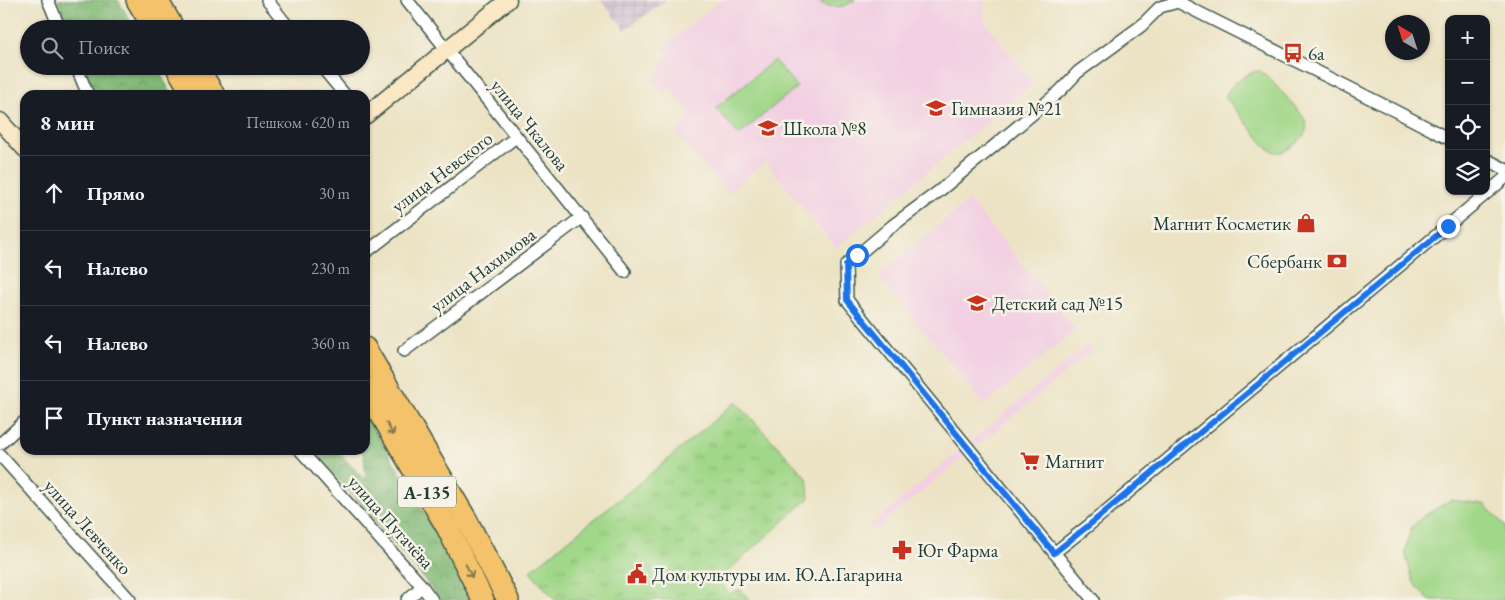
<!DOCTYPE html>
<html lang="ru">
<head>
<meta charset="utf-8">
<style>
	:root { --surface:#171b24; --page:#242831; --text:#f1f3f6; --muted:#9ea1a6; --line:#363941 }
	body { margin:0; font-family:"EB Garamond",serif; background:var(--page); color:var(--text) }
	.controls { position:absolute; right:15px; top:15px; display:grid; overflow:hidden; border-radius:10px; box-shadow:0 1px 4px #0004 }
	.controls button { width:45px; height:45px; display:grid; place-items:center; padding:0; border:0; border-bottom:1px solid var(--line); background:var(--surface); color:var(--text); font:25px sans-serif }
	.compass { position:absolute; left:1385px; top:15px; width:45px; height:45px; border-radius:50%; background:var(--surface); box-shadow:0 1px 4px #0004; rotate:321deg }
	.stop { position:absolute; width:15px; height:15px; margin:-11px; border:4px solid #1a73e8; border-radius:50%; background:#fff }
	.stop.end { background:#1a73e8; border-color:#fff; box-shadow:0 1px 5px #0008 }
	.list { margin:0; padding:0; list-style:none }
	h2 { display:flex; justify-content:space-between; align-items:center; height:65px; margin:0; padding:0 20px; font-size:21px }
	h2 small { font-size:16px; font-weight:400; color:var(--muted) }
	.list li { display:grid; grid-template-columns:32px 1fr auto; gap:15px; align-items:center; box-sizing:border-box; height:75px; padding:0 20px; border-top:1px solid var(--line) }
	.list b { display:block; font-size:19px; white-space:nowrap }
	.list em { font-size:16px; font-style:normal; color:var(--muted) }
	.icon { flex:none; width:28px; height:28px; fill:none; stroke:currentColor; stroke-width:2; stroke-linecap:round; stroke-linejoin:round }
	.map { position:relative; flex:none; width:1505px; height:600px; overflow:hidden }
	.search { position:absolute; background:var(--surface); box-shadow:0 1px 4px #0004; left:20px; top:20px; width:350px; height:55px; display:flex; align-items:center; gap:12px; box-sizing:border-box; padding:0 18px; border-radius:28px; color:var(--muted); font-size:19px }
	.panel { position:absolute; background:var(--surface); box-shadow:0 1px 4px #0004; left:20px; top:90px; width:350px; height:365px; border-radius:15px }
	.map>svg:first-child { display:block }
	.built { fill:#f2cfe2 }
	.industrial { fill:url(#industrial-grid) }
	.forest { fill:url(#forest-crowns); stroke:#507a54 }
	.park { fill:url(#park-tufts); stroke:#608a5e }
	.garden { fill:#a0d788; stroke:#608a5e }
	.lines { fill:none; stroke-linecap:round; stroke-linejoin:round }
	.street-casing { stroke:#3e564a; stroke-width:14 }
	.secondary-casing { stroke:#3e564a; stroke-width:19 }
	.highway-casing { stroke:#3e564a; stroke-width:24 }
	.street { stroke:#fff; stroke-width:11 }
	.secondary { stroke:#fae7c3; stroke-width:16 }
	.highway { stroke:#f3c26a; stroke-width:21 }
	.oneway { stroke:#7e794c }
	.route { stroke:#1a73e8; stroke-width:6 }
	.labels { text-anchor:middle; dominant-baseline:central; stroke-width:5; stroke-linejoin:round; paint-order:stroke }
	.shield { fill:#f7f3e8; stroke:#60746a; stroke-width:1 }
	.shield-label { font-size:18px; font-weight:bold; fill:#1f3d34 }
	.poi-label { font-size:19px; fill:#1f3d34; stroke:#f7f3e8; text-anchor:start }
	.street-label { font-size:19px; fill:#1f3d34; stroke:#f7f3e8 }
</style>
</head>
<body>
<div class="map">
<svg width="1505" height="600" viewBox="0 0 1505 600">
	<defs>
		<pattern id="industrial-grid" width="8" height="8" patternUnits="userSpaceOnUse" patternTransform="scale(1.25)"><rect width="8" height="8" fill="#cfbdd0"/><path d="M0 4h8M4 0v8" fill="none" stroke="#b1a3b3"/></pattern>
		<pattern id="forest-crowns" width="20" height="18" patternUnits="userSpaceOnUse" patternTransform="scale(1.25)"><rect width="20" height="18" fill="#80b874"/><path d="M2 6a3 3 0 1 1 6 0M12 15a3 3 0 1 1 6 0" fill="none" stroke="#689760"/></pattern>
		<pattern id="park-tufts" width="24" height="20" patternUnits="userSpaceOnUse" patternTransform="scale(1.25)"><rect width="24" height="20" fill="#a0d788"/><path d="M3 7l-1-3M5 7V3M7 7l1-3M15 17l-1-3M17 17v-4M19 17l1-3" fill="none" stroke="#89b976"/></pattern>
	</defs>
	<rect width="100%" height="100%" fill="#f7f3e8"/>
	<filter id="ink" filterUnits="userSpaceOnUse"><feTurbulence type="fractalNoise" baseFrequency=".02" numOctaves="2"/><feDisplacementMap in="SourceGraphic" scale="10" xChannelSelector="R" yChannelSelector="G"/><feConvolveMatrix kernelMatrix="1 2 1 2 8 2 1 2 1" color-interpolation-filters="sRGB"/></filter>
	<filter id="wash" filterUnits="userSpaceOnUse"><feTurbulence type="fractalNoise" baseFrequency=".0096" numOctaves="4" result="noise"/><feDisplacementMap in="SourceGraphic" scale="20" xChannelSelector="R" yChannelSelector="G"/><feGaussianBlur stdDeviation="1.12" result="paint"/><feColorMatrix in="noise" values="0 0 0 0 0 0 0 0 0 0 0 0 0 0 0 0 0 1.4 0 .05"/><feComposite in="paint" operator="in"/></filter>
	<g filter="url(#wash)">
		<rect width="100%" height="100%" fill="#ece3c4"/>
		<g class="built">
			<polygon points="720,0 984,0 985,23 1034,83 836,248 765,161 729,193 675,134 692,114 670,88 664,94 654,81 668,55 662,48"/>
			<polygon points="969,200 1076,329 985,405 878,276"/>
			<polygon points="1088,344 1093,350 874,531 869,526"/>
		</g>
		<polygon class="industrial" points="601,0 666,0 625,30"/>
		<g class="forest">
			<polygon points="58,0 118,0 135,29 69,29"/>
			<polygon points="83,66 156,66 172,95 94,95"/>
			<polygon points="365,414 441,541 471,600 440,600 418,571 313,450 336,450 366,481 364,455 361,450 365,450"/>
		</g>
		<polygon class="park" points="736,402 807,478 809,498 718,580 730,594 740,589 750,600 555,600 530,571 637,485"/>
		<g class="garden">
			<path d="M816 0H855C843 9 829 9 816 0Z"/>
			<polygon points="774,60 797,87 739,135 716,108"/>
			<path d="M1259 71 1266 75C1274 84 1303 113 1306 122 1309 133 1299 142 1291 147 1282 154 1276 154 1267 148L1225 97C1228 86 1247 72 1259 71Z"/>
			<polygon points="1451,500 1484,504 1505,526 1505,600 1429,600 1414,583 1405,553 1411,528 1422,517"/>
		</g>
	</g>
	<g filter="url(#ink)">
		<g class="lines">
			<defs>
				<g id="street">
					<polyline points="48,0 60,29"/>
					<polyline points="267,0 290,29"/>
					<polyline points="407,0 625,272"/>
					<polyline points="76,66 88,95"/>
					<polyline points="321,66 345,95"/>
					<polyline points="1486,159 1505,169"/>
					<polyline points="365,253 516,137"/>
					<polyline points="404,351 582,217"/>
					<polyline points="0,444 25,421"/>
					<polyline points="300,450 422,586 432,600"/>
					<polyline points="0,455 130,600"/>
					<polyline points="1054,553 1088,526 1505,178"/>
					<polyline points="407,600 422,586"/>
					<path d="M1093 600 847 300 846 265 892 226 938 192 999 142 1060 91 1078 72 1141 26 1160 7 1178 2C1268 48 1359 91 1449 139"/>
				</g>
				<g id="secondary">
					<polyline points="365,116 508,0"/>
					<polyline points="0,121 25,149"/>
				</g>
				<g id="highway">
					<polyline points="137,0 154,29"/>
					<polyline points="157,0 174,29"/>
					<polyline points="176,66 193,95"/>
					<polyline points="197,66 214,95"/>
					<polyline points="365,348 466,519 508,600"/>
					<polyline points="365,387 448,529 483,600"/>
				</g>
			</defs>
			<use href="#street" class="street-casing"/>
			<use href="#secondary" class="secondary-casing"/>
			<use href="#highway" class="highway-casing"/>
			<use href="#street" class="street"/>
			<use href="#secondary" class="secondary"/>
			<use href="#highway" class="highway"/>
		</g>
		<defs><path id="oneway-shaft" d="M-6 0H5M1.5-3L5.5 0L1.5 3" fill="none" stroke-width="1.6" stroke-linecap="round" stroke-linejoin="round" transform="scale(1.25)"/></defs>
		<g class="oneway">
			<use href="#oneway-shaft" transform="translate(390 429) rotate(60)"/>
			<use href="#oneway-shaft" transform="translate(469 571) rotate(64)"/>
		</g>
	</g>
	<g class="lines" filter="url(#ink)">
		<polyline class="route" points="857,255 846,265 847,300 1054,553 1088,526 1448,226"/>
	</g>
	<defs>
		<symbol id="bus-bare" viewBox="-9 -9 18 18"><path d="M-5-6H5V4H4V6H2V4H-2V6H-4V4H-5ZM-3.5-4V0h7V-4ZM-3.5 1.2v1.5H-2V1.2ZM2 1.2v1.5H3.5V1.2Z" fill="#c8321e" stroke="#f7f3e8" stroke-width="2.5" paint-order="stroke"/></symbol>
		<symbol id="school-bare" viewBox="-9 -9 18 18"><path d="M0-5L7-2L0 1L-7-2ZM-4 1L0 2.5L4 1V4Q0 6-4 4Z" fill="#c8321e" stroke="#f7f3e8" stroke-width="2.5" paint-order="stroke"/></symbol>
		<symbol id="shop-bare" viewBox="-9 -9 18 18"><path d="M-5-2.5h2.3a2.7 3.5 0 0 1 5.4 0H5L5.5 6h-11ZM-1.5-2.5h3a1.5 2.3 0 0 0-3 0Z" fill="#c8321e" stroke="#f7f3e8" stroke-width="2.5" paint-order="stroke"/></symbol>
		<symbol id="bank-bare" viewBox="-9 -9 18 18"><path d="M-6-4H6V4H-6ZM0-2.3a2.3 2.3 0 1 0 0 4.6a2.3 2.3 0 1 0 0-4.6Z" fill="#c8321e" stroke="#f7f3e8" stroke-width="2.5" paint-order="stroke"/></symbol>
		<symbol id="supermarket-bare" viewBox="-9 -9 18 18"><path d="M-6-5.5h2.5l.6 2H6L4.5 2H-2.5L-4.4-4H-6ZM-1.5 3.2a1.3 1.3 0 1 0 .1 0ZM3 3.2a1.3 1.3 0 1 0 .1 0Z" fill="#c8321e" stroke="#f7f3e8" stroke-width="2.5" paint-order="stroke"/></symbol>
		<symbol id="pharmacy-bare" viewBox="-9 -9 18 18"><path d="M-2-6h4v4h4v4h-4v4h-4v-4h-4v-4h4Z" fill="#c8321e" stroke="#f7f3e8" stroke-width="2.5" paint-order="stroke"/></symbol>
		<symbol id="civic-bare" viewBox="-9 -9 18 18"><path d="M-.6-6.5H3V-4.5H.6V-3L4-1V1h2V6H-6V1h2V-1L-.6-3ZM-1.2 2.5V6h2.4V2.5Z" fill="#c8321e" stroke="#f7f3e8" stroke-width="2.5" paint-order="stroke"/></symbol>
	</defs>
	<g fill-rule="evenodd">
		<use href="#bus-bare" x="1279" y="39" width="28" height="28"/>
		<use href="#school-bare" x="922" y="94" width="28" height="28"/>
		<use href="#school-bare" x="754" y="114" width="28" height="28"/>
		<use href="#shop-bare" x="1292" y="209" width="28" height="28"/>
		<use href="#bank-bare" x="1323" y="247" width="28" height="28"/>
		<use href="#school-bare" x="963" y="289" width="28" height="28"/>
		<use href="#supermarket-bare" x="1016" y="447" width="28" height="28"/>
		<use href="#pharmacy-bare" x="888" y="536" width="28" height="28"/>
		<use href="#civic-bare" x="623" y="560" width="28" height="28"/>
	</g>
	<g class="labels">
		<rect class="shield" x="398" y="476.5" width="58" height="31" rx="4"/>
		<g class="shield-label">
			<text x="427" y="492">А-135</text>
		</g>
		<g class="poi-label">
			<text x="1308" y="53">6а</text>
			<text x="951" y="108">Гимназия №21</text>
			<text x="783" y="128">Школа №8</text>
			<text x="1291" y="223" text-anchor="end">Магнит Косметик</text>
			<text x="1322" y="261" text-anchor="end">Сбербанк</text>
			<text x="992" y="303">Детский сад №15</text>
			<text x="1045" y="461">Магнит</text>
			<text x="917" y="550">Юг Фарма</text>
			<text x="652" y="574">Дом культуры им. Ю.А.Гагарина</text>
		</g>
		<g class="street-label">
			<text transform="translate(530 125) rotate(51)">улица Чкалова</text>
			<text transform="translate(442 172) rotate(-37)">улица Невского</text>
			<text transform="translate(483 270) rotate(-37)">улица Нахимова</text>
			<text transform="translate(391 522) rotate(48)">улица Пугачёва</text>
			<text transform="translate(88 527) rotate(48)">улица Левченко</text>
		</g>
	</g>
</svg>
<div class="controls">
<button>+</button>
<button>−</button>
<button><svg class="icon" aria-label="locate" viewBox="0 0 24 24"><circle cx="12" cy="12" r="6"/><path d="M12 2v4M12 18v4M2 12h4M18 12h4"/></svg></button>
<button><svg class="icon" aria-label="layers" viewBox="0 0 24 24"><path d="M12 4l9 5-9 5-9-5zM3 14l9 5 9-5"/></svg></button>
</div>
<svg class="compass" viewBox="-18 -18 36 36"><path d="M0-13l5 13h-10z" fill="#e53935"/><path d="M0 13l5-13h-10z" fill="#9ea1a6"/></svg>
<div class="stop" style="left:857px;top:255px"></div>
<div class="stop end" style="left:1448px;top:226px"></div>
<div class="search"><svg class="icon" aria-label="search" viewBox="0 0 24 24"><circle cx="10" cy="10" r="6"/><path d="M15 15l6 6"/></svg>Поиск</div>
<section class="panel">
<h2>8 мин<small>Пешком · 620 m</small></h2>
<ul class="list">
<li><svg class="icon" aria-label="ahead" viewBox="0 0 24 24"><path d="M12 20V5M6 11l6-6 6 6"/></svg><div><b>Прямо</b></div><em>30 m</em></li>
<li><svg class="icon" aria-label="left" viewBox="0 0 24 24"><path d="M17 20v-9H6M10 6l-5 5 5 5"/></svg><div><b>Налево</b></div><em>230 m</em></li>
<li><svg class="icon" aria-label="left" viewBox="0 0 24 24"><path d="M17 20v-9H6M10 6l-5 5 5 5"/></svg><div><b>Налево</b></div><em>360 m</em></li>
<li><svg class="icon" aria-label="arrive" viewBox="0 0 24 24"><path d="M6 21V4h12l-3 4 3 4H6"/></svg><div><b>Пункт назначения</b></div></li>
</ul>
</section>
</div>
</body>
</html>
